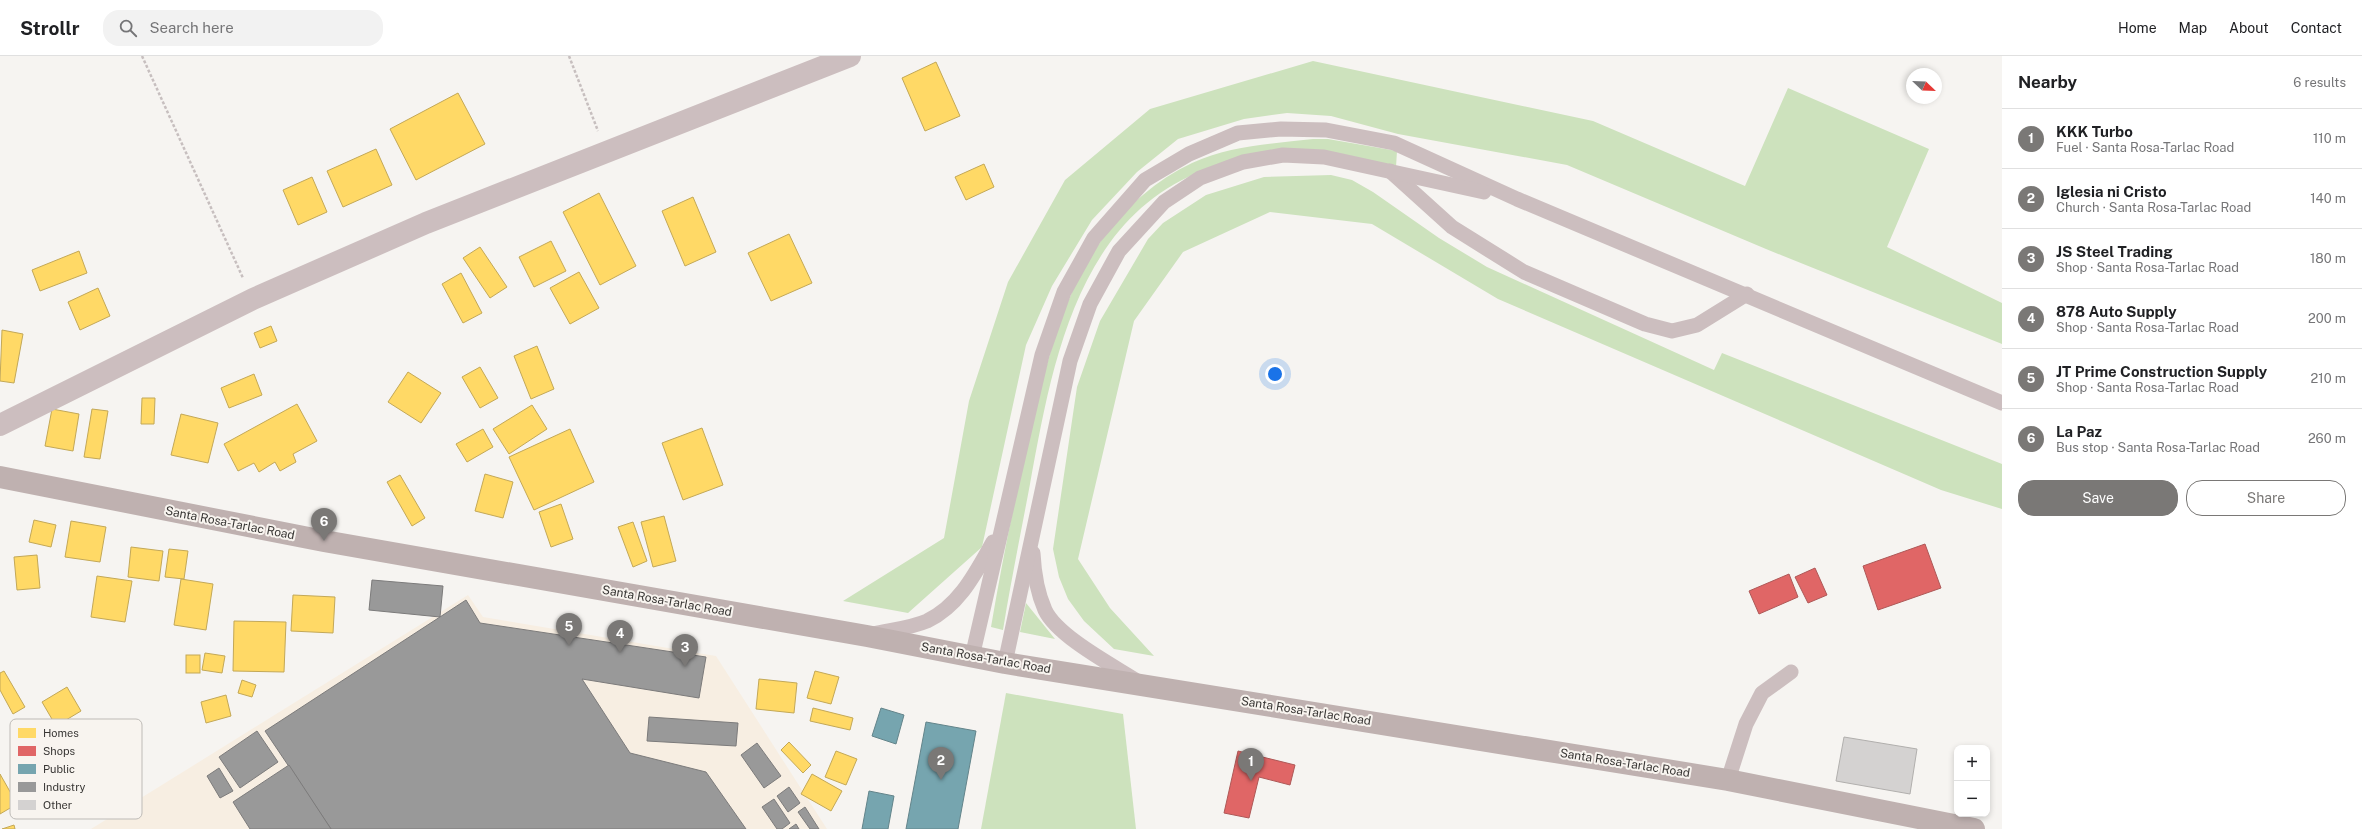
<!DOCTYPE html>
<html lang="en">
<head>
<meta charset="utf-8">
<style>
	:root { --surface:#fff; --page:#f2f2f2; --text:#202124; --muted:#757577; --line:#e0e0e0; --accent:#7a7876 }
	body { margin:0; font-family:"Public Sans",sans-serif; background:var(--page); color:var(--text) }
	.controls { position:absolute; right:12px; bottom:12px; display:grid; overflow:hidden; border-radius:8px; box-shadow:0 2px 6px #0003 }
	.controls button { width:36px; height:36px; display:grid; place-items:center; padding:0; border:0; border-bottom:1px solid var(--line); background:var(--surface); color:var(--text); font:20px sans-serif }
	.compass { position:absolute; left:1906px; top:12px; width:36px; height:36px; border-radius:50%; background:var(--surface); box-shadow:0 2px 6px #0003; rotate:113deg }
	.you { position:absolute; left:1275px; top:318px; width:14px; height:14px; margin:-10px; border:3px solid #fff; border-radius:50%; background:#1a73e8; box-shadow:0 0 0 6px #1a73e833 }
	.badge { display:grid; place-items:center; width:26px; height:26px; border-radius:50%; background:var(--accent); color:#fff; font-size:13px; font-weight:700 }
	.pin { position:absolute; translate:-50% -33px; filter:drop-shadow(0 1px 2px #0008) }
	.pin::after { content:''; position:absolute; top:21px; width:14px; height:12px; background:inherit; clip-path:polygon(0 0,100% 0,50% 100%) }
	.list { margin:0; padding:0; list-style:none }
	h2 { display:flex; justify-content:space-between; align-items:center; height:52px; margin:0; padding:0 16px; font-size:17px }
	h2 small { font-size:13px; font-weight:400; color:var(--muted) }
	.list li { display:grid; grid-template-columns:26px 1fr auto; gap:12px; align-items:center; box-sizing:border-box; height:60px; padding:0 16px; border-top:1px solid var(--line) }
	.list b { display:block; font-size:15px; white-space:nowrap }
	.list p { margin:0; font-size:13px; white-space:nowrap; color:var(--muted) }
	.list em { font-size:13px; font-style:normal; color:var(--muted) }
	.actions { display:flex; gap:8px; padding:12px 16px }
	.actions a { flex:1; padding:9px 0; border:1px solid var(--accent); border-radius:16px; text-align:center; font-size:14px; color:var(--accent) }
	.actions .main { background:var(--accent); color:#fff }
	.icon { flex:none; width:22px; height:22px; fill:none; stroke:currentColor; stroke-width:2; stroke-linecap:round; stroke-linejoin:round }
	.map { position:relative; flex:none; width:2002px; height:773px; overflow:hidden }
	header { display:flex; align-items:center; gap:24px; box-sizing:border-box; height:56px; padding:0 20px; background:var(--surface); border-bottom:1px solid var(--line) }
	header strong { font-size:19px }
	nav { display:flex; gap:22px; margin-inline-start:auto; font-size:14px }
	.search { width:280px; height:36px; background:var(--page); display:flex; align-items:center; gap:10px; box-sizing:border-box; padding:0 14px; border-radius:16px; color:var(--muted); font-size:15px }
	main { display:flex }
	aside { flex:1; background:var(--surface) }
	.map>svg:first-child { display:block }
	.industrial { fill:#f7eee2 }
	.green { fill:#cde2bd }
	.homes { fill:#ffd966; stroke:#c3a857 }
	.shops { fill:#e06666; stroke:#ae5857 }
	.public { fill:#76a5af; stroke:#63848a }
	.industry { fill:#999; stroke:#7c7b7b }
	.building { fill:#d4d2d1; stroke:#b1afad }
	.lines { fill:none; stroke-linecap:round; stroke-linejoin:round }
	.path { stroke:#c7bfbf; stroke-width:2.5; stroke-dasharray:3 2; stroke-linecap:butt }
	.lane { stroke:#ccbebf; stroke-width:15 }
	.street { stroke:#ccbebf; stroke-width:22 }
	.highway { stroke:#bfb1b0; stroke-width:22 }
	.labels { text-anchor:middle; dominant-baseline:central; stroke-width:4; stroke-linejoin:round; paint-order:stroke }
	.street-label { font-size:12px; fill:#383634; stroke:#f8f4ef }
	.key { fill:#f8f4ef; stroke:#bebbb7; stroke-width:1 }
	.key-label { font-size:11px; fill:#383634 }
</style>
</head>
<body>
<header>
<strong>Strollr</strong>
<div class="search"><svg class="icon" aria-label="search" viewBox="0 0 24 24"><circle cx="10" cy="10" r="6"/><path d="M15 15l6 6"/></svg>Search here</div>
<nav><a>Home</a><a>Map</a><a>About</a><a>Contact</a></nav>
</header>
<main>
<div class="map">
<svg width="2002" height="773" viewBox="0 0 2002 773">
	<rect width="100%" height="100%" fill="#f6f4f1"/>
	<polygon class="industrial" points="468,539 483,561 716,600 827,773 91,773"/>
	<g class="green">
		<polygon points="1313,5 1593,65 1745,130 1788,32 1929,93 1887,191 2002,247 2002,288 1766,193 1567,109 1398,78 1331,60 1287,57 1244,63 1178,83 1137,116 1092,164 1052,230 1026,289 982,491 908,557 843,545 944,482 969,345 1008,226 1065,124 1150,53"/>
		<path d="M1313 83H1328L1397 95 1396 111C1377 107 1342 96 1325 96 1305 96 1283 103 1264 106 1246 109 1213 110 1197 117 1075 168 1051 314 1030 428 1021 476 1011 525 1003 574L991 571C1003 501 1017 430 1034 360 1049 298 1065 234 1103 182 1125 151 1158 123 1192 107 1230 89 1272 88 1313 83Z"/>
		<polygon points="1331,119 1352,124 1373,136 1439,182 1487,211 1714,314 1722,297 2002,408 2002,453 1941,434 1498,243 1372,168 1270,156 1183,196 1134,265 1078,503 1110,552 1154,600 1114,593 1084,565 1068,543 1059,521 1053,493 1077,331 1100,265 1148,183 1163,167 1206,139 1264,121"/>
		<polygon points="1026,547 1055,583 1020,576"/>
		<polygon points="1006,637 1123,658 1136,773 981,773"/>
	</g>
	<g class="homes">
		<polygon points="936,6 960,60 925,75 902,22"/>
		<polygon points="458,37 485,88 416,124 390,73"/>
		<polygon points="376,93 392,129 343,151 327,115"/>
		<polygon points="984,108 994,131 966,144 955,121"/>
		<polygon points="312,121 327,156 298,169 283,134"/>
		<polygon points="599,137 636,210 600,229 563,156"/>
		<polygon points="693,141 716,196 685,210 662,155"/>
		<polygon points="789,178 812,227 771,245 748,197"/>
		<polygon points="551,185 566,215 534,231 519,201"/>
		<polygon points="480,191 507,231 490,242 463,202"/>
		<polygon points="79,195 87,217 40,235 32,214"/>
		<polygon points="579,216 599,252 570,268 550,232"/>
		<polygon points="461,217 482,257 463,267 442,228"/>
		<polygon points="98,232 110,260 80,274 68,246"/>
		<polygon points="271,270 277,285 260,292 254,277"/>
		<polygon points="2,274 23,278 14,327 0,325"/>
		<polygon points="537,290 554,333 531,343 514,300"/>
		<polygon points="480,311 498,342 480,352 462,321"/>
		<polygon points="408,316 441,337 421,367 388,346"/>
		<polygon points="254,318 262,339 229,352 221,332"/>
		<polygon points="142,342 155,342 154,368 141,368"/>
		<polygon points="297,348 317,385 293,398 296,406 280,415 275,406 259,416 254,407 238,415 224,388"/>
		<polygon points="532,349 547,373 509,398 493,373"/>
		<polygon points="52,353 79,358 73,395 45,390"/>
		<polygon points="92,353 108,355 100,403 84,401"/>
		<polygon points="181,358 218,367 208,407 171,399"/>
		<polygon points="702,372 723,429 683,444 662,387"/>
		<polygon points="483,373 493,391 467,406 456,388"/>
		<polygon points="570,373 594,426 534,454 509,401"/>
		<polygon points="485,418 513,426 503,462 475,455"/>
		<polygon points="400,419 425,462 412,470 387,426"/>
		<polygon points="561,448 573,483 551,491 539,456"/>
		<polygon points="664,460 676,505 653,511 641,466"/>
		<polygon points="34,464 56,469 51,491 29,486"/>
		<polygon points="71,465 106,471 100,506 65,501"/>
		<polygon points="633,466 647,505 633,511 618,471"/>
		<polygon points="131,491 163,495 159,525 128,521"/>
		<polygon points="169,493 188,495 184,523 165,521"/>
		<polygon points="37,499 40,532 17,534 14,501"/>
		<polygon points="97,520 132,525 125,566 91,561"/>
		<polygon points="181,523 213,528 206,574 174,569"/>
		<polygon points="293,539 335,541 333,577 291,575"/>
		<polygon points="234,565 286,566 284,616 233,615"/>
		<polygon points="205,597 225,600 222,617 202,614"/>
		<rect x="186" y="599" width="14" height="18"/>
		<polygon points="4,615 25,651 13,658 0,634 0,617"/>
		<polygon points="815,615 839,621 831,648 807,642"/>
		<polygon points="759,623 797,627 794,657 756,653"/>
		<polygon points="242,624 256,629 252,641 238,637"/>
		<polygon points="67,631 81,655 56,670 42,646"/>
		<polygon points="226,639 231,660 206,667 201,646"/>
		<polygon points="813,652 853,662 850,674 810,665"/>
		<polygon points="789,686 811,709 803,717 781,694"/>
		<polygon points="836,695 857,703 846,729 825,721"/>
		<polygon points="0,718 17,748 0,758"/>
		<polygon points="812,718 842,735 831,755 801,738"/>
		<polygon points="14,769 15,773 2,773"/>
	</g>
	<g class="shops">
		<polygon points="1925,488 1941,532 1878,554 1863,510"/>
		<polygon points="1815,512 1827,539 1808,547 1795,521"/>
		<polygon points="1789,518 1798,541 1759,558 1749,535"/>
		<polygon points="1238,695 1295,709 1290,729 1259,721 1249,762 1224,757"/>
	</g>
	<g class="public">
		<polygon points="881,652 904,659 896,688 872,680"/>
		<polygon points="926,666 976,675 958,773 906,773"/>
		<polygon points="869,735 894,740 888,773 862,773"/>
	</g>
	<g class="industry">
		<polygon points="372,524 443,530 440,561 369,554"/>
		<polygon points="466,544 480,567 706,601 699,642 582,623 630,697 706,716 746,773 331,773 265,675"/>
		<polygon points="649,661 738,667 736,690 647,685"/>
		<polygon points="257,675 278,706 240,732 219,701"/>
		<polygon points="757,687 781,720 764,732 741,699"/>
		<polygon points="289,709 331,773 250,773 233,746"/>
		<polygon points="219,712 233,735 220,742 207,720"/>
		<polygon points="789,731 800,747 788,756 777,740"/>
		<polygon points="774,743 790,767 782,773 777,773 762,751"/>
		<polygon points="805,751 819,773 810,773 798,756"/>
		<polygon points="796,768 799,773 789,773"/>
	</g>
	<polygon class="building" points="1844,681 1917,693 1910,738 1836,725"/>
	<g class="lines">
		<g class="path">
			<polyline points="142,0 243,222"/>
			<polyline points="569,0 598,75"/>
		</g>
		<g class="lane">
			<polyline points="1390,115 1452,171 1524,216 1645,268 1672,275 1697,269 1747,238"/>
			<path d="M1033 497C1034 517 1037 536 1045 554 1057 580 1112 609 1137 625"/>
			<path d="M873 578C890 574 911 572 927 565 960 549 976 516 993 486"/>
			<polyline points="972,601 1042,299 1064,236 1094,182 1145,124 1189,98 1238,77 1281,73 1326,74 1394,87 1517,143 2002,347"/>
			<polyline points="1005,607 1070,305 1090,248 1119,195 1164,146 1200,122 1243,106 1283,99 1324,101 1484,136"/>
			<polyline points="1728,724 1746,668 1762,637 1791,616"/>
		</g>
		<polyline class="street" points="0,369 253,243 426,167 850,0"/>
		<polyline class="highway" points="0,421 324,485 867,580 1005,607 1728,724 1974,773"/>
	</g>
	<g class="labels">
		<g class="street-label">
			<text transform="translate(230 467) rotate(11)">Santa Rosa-Tarlac Road</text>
			<text transform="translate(667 545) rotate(10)">Santa Rosa-Tarlac Road</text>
			<text transform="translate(986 602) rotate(10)">Santa Rosa-Tarlac Road</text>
			<text transform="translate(1306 655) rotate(9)">Santa Rosa-Tarlac Road</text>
			<text transform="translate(1625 707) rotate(9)">Santa Rosa-Tarlac Road</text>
		</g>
	</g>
	<rect x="10" y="663" width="132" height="100" rx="6" class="key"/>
	<rect x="18" y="672" width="18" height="10" fill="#ffd966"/>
	<rect x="18" y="690" width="18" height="10" fill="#e06666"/>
	<rect x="18" y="708" width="18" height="10" fill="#76a5af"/>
	<rect x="18" y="726" width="18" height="10" fill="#999"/>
	<rect x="18" y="744" width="18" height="10" fill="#d4d2d1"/>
	<g class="key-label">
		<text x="43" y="681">Homes</text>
		<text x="43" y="699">Shops</text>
		<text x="43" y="717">Public</text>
		<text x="43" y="735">Industry</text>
		<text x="43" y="753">Other</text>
	</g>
</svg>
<div class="controls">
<button>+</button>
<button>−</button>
</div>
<svg class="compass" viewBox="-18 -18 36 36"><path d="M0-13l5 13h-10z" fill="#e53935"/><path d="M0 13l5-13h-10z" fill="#757577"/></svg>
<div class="you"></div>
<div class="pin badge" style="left:1251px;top:725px">1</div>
<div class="pin badge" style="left:941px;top:724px">2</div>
<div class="pin badge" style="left:685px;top:611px">3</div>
<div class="pin badge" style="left:620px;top:597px">4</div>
<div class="pin badge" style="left:569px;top:590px">5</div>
<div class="pin badge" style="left:324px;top:485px">6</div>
</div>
<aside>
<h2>Nearby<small>6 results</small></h2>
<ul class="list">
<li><span class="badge">1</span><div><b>KKK Turbo</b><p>Fuel · Santa Rosa-Tarlac Road</p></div><em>110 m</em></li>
<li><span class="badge">2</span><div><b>Iglesia ni Cristo</b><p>Church · Santa Rosa-Tarlac Road</p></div><em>140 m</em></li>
<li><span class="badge">3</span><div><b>JS Steel Trading</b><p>Shop · Santa Rosa-Tarlac Road</p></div><em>180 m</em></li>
<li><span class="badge">4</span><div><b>878 Auto Supply</b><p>Shop · Santa Rosa-Tarlac Road</p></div><em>200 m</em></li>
<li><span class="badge">5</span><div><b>JT Prime Construction Supply</b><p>Shop · Santa Rosa-Tarlac Road</p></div><em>210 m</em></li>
<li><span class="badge">6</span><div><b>La Paz</b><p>Bus stop · Santa Rosa-Tarlac Road</p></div><em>260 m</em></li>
</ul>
<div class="actions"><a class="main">Save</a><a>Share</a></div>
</aside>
</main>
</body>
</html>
